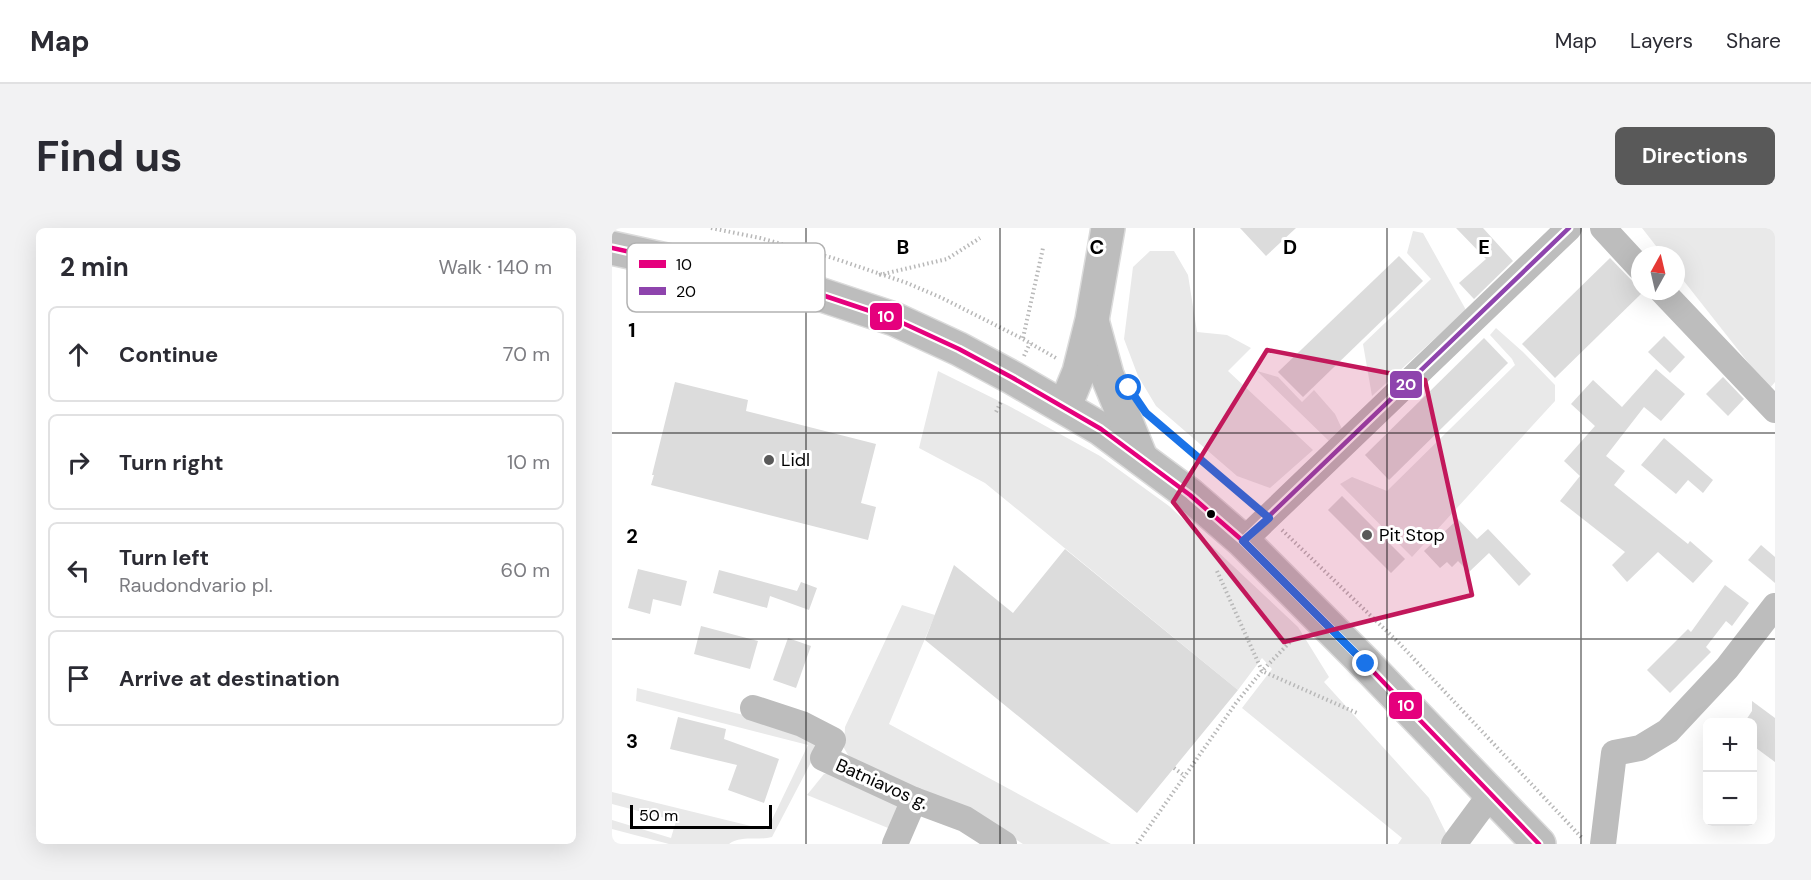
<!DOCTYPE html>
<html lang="en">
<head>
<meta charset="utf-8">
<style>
	:root { --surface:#fff; --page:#f2f2f3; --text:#2b2b33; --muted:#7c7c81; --line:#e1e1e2; --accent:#595959 }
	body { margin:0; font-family:"DM Sans",sans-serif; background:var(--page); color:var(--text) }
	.controls { position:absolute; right:18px; bottom:18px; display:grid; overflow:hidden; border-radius:9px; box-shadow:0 6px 24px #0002 }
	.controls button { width:54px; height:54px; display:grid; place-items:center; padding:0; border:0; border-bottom:2px solid var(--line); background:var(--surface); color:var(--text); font:30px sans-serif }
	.compass { position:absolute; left:1019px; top:18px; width:54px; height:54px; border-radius:50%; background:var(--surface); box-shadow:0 6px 24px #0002; rotate:8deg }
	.scale { position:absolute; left:18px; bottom:15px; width:142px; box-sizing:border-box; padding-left:6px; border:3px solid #000; border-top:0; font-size:16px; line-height:21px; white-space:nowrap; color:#000; -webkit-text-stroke:4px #fff; paint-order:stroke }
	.stop { position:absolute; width:18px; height:18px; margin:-14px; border:4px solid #1a73e8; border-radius:50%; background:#fff }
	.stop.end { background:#1a73e8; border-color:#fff; box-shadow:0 2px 6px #0008 }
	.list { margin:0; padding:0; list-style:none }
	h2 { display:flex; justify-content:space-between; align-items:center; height:78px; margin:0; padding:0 24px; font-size:26px }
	h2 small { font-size:20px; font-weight:400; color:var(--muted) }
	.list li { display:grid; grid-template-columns:39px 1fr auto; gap:18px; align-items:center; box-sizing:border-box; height:96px; margin:0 12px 12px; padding:0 12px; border:2px solid var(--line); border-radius:9px }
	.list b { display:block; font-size:22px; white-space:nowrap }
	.list p { margin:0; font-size:20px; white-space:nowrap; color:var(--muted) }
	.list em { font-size:20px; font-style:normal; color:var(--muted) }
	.icon { flex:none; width:33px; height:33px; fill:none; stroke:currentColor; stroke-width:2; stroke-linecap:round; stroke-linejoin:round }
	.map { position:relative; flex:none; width:1163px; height:616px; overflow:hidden; border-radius:9px }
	header { display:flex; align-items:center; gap:36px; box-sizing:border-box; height:84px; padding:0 30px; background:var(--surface); border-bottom:2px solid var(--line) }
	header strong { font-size:28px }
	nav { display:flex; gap:33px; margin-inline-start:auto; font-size:21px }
	.intro { display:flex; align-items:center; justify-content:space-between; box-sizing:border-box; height:144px; padding:0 36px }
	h1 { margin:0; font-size:42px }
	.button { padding:15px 27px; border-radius:9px; background:var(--accent); color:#fff; font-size:21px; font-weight:700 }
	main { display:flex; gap:36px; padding:0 36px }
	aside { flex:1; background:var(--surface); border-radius:9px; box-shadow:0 6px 24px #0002 }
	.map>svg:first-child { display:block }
	.green { fill:#e9e9e9 }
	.building { fill:#dcdcdc }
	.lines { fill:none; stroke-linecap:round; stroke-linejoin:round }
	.major-casing { stroke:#dbdbdb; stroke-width:36 }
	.path { stroke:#b8b8b8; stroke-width:4; stroke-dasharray:1.5 3; stroke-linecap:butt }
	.minor { stroke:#bdbdbd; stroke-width:26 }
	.major { stroke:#bdbdbd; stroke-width:33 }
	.bus-1-casing { stroke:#fff; stroke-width:9 }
	.bus-2-casing { stroke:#fff; stroke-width:9 }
	.bus-1 { stroke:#e5007d; stroke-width:4.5 }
	.bus-2 { stroke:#8e44ad; stroke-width:4.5 }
	.route { stroke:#1a73e8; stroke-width:8 }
	.marked { fill:#c2185b; fill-opacity:0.2; stroke:#c2185b; stroke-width:4.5; stroke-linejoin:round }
	.grid { fill:none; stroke:#000; stroke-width:1.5; stroke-opacity:0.55 }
	.poi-dot { fill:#595959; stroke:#fff; stroke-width:2 }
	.bus-dot { fill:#000; stroke:#fff; stroke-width:2 }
	.labels { text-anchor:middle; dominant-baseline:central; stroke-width:6; stroke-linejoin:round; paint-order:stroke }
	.poi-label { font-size:18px; fill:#000; stroke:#fff; text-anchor:start }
	.street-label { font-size:18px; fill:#000; stroke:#fff }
	.key { fill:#fff; stroke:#b2b2b2; stroke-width:1.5 }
	.key-label { font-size:16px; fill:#000 }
	.grid-label { font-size:20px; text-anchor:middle; font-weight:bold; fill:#000; stroke:#fff; stroke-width:6; stroke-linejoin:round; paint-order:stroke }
	.line-badge { stroke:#fff; stroke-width:2 }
	.badge-label { font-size:16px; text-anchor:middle; font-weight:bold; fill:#fff }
</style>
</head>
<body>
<header>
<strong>Map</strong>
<nav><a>Map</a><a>Layers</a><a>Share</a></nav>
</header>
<div class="intro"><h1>Find us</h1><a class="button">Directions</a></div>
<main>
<aside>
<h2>2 min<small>Walk · 140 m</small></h2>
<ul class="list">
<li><svg class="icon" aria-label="ahead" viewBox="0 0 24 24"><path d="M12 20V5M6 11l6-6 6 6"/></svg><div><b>Continue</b></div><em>70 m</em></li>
<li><svg class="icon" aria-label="right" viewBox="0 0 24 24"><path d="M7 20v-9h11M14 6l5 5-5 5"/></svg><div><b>Turn right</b></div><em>10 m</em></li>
<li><svg class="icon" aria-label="left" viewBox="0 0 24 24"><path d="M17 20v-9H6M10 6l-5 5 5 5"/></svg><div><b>Turn left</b><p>Raudondvario pl.</p></div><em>60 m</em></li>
<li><svg class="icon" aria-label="arrive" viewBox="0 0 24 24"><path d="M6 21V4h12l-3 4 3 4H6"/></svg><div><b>Arrive at destination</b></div></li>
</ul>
</aside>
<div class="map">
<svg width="1163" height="616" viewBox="0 0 1163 616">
	<rect width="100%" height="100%" fill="#fff"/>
	<g class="green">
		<polygon points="1030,0 1163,0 1163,154 1157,161 1064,43 1064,27 1051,27"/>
		<polygon points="801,3 811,5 854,82 760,168 751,116 819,51 795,25"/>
		<polygon points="538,23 562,23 576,47 585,104 615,107 639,120 616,143 701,222 658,260 625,248 544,178 526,148 512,111 521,39"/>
		<polygon points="884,100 911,124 943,157 943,173 800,329 728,256 740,249 775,263 903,137 900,131 878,107"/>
		<polygon points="326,143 397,178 488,228 557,278 686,399 717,449 712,454 817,570 835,607 828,616 786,616 790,610 630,480 660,441 650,430 626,462 373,255 307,220"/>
		<polygon points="645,143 666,149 690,174 702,162 723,186 731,203 717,213"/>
		<polygon points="290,377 323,387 277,496 499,616 411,616 362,585 253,539 236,527 232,520 233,499"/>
		<path d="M25 460 187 501 208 517 160 609C145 613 130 607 117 616H57L0 601V592L59 610 64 593 0 576V564L155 602 196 517 24 473Z"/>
		<polygon points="223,544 287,579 281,602 195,567 212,546"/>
	</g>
	<g class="building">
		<polygon points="628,0 684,0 654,28"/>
		<polygon points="844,0 871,0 901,33 862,71 847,55 874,31"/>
		<polygon points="787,28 811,53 691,169 666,144"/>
		<polygon points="998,30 1031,64 943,150 910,116"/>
		<polygon points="1052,108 1073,129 1058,145 1036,124"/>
		<polygon points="872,110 896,135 777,252 753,227"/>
		<polygon points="1044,141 1073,166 1049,193 1032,179 994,228 1013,243 1002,257 1076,316 1078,313 1101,333 1081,355 1046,324 1015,354 1000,337 1013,324 948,273 968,248 952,233 983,198 959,176 981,152 1010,179"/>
		<polygon points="1111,149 1132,171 1116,188 1094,166"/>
		<polygon points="63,154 136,172 134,183 264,216 249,275 264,279 256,312 39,257 42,247 40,247"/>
		<polygon points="1052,210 1101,252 1091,265 1076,252 1064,266 1029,237"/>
		<polygon points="730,268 793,331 779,345 716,282"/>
		<polygon points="846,291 865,311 876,301 919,346 907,358 877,325 857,344 846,333 840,339 835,334 828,340 812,323"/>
		<polygon points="1149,317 1163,329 1163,355 1136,332"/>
		<polygon points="453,321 626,462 525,585 313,412 342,337 401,385"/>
		<polygon points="26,341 75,353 69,378 41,371 38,386 16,380"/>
		<polygon points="107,342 185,363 189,354 205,360 197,382 158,368 155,380 101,365"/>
		<polygon points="1113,357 1137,375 1120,398 1114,393 1094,419 1099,424 1058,465 1035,442 1076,401 1079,404"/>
		<polygon points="89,398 146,413 138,441 82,426"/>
		<polygon points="176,410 199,418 184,460 161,452"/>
		<polygon points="1140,473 1163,490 1163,534 1140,517 1140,495 1132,495 1140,483"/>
		<polygon points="66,489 114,501 112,511 167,531 152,575 116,562 125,537 58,521"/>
	</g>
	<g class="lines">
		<defs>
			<g id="major">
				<polyline points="0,20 204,65 282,91 347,121 401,150 489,201 578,267 631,313 754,436 927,616"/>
				<polyline points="481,96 495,147 529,230"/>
				<polyline points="453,178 467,144 480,92 496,0"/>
			</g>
		</defs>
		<use href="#major" class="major-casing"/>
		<g class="path">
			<polyline points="99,0 148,10 221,30 295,55 330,70 411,111 444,130"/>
			<polyline points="267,47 335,31 368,10"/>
			<polyline points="411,110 431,20"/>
			<polyline points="412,128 418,115"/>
			<polyline points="384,184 390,172"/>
			<polyline points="541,191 640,275"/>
			<polyline points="670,302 787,415 971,611"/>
			<polyline points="605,343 650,443 745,485"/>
			<polyline points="562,540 573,548"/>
			<polyline points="525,616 624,475 650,443 678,414"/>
		</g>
		<g class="minor">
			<polyline points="991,0 1028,40"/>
			<polyline points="1050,63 1163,182"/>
			<polyline points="631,313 957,0"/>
			<polyline points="141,480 190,496 221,512 211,530 302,572 353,591 392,616"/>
			<polyline points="283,616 302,572"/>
			<polyline points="842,616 879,566"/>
			<polyline points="991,616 1002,525 1028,520 1056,503 1115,440 1163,378"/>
		</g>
		<use href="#major" class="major"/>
		<defs>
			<polyline id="bus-1" points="0,20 204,65 282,91 347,121 401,150 489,201 578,267 631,313 754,436 927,616"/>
			<polyline id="bus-2" points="631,313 957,0"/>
		</defs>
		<use href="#bus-1" class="bus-1-casing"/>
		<use href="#bus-2" class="bus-2-casing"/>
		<use href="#bus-1" class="bus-1"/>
		<use href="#bus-2" class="bus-2"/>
	</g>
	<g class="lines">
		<polyline class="route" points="517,160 534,185 657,290 631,313 754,436"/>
	</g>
	<path class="marked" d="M655 122 813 152 860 367 672 414 561 274Z"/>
	<path class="grid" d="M194 0V616M388 0V616M582 0V616M775 0V616M969 0V616M0 205H1163M0 411H1163"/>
	<g class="poi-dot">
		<circle cx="157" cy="232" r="6"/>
		<circle cx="755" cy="307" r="6"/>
	</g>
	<circle class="bus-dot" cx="599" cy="286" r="5"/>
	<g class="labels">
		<g class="poi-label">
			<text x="169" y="232">Lidl</text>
			<text x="767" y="307">Pit Stop</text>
		</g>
		<g class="street-label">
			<text transform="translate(270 556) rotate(24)">Batniavos g.</text>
		</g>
	</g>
	<rect x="15" y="15" width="198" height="69" rx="9" class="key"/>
	<rect x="27" y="32" width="27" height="8" fill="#e5007d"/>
	<rect x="27" y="59" width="27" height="8" fill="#8e44ad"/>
	<g class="key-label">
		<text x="64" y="42">10</text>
		<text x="64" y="69">20</text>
	</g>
	<g class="grid-label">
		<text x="291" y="26">B</text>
		<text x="485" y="26">C</text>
		<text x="678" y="26">D</text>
		<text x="872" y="26">E</text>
		<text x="20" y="109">1</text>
		<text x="20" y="315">2</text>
		<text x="20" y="520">3</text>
	</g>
	<g class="line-badge">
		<rect x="257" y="74" width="34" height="29" rx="6" fill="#e5007d"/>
		<rect x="777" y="142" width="34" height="29" rx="6" fill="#8e44ad"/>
		<rect x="776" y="463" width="35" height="29" rx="6" fill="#e5007d"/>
	</g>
	<g class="badge-label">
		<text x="274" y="94">10</text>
		<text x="794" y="162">20</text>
		<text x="794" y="483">10</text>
	</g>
</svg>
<div class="controls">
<button>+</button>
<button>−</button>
</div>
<svg class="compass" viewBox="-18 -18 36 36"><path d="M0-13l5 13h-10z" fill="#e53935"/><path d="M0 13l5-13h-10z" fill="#7c7c81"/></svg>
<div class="scale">50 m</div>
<div class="stop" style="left:517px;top:160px"></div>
<div class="stop end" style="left:754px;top:436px"></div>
</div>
</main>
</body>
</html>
